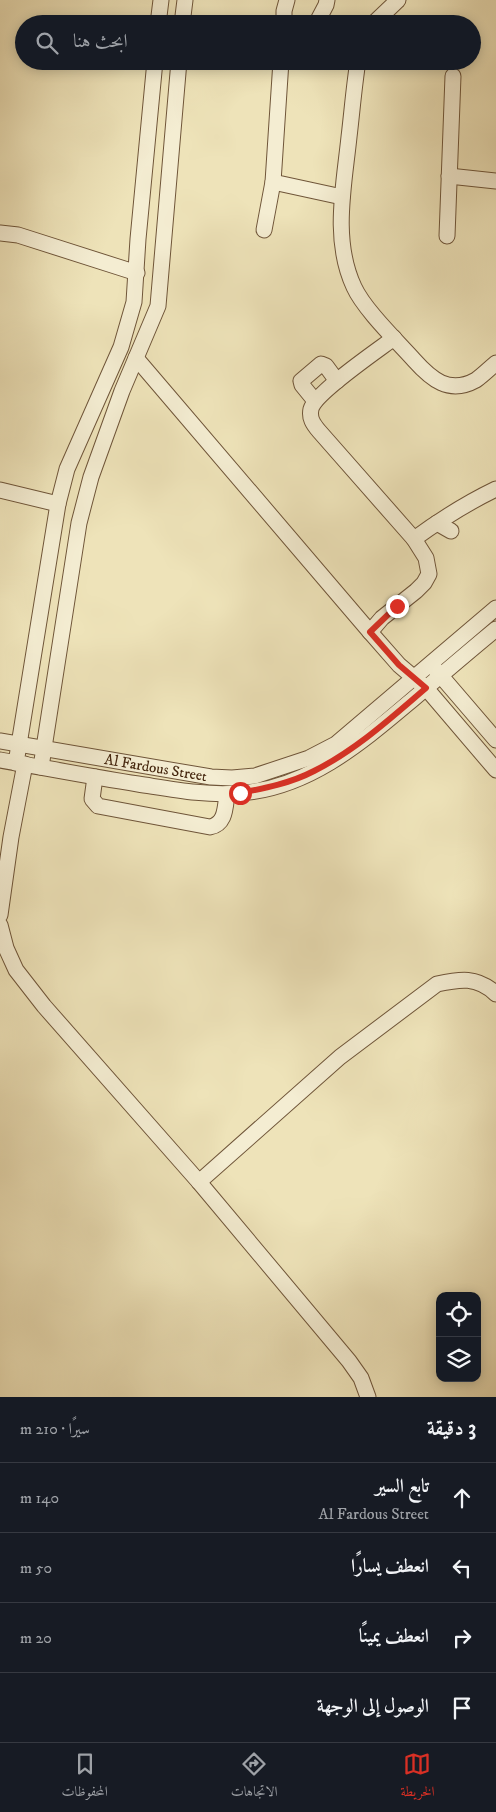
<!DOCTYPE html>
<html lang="ar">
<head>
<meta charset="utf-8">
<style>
	:root { --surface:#171b24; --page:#20242c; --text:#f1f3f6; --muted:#9ea1a6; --line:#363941; --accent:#d93025 }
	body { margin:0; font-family:"IM FELL DW Pica",Amiri,serif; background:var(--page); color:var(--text); direction:rtl }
	.controls { position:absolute; right:15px; bottom:15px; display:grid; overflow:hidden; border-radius:10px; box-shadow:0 2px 12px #0003 }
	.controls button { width:45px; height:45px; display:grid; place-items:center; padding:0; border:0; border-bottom:1px solid var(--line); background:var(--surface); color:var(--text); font:25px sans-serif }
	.stop { position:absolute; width:15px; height:15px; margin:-11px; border:4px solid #d93025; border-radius:50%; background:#fff }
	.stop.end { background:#d93025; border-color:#fff; box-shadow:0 1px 5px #0008 }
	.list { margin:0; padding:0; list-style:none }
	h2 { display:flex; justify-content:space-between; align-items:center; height:65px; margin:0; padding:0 20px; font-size:21px }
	h2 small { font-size:16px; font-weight:400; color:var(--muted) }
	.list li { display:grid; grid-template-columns:32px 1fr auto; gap:15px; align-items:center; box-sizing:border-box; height:70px; padding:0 20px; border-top:1px solid var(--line) }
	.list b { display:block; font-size:19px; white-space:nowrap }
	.list p { margin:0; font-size:16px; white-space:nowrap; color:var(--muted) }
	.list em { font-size:16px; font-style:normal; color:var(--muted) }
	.icon { flex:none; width:28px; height:28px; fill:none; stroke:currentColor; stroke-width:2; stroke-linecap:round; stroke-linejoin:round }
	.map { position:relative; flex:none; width:496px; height:1397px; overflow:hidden; direction:ltr }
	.search { position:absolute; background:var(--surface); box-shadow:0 2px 12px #0003; left:15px; right:15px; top:15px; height:55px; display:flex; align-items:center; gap:12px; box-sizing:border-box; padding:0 18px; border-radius:28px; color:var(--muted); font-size:19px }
	.sheet { height:345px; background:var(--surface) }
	nav { display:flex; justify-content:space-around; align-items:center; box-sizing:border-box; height:70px; border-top:1px solid var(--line); background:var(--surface); font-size:14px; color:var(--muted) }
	nav a { display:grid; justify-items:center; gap:2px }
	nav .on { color:var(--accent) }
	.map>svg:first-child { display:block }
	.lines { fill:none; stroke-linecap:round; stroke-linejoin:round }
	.minor-casing { stroke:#6f5539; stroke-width:17 }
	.minor { stroke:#f4edd2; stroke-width:15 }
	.route { stroke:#d93025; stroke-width:6 }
	.labels { text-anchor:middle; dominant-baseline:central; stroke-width:4; stroke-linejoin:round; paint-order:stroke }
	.street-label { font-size:15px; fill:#45260e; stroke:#f4edd2 }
</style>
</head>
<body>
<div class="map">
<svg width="496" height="1397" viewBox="0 0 496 1397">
	<rect width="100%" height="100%" fill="#eee3b9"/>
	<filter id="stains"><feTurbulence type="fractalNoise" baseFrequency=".004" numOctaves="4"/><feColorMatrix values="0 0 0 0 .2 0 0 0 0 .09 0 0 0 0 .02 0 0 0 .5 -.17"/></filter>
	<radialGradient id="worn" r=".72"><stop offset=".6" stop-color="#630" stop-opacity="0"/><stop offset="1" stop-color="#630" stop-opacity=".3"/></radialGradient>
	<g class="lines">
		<defs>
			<g id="minor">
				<polyline points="158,24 161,0"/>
				<polyline points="182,24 185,0"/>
				<polyline points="284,24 284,11 287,0"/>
				<polyline points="316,24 326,5 327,0"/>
				<polyline points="373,24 398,0"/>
				<polyline points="281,61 273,182 342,197"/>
				<path d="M358 61C354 86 352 112 349 137 344 186 332 240 354 287 364 309 396 340 414 360 431 379 449 395 476 380 483 375 490 368 496 363"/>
				<polyline points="449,176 496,181"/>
				<polyline points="264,230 273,182"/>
				<polyline points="0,233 18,235 137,273"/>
				<polyline points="447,236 453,76"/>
				<polyline points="136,358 370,632 399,665 426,688 496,770"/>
				<polyline points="315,401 302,385 301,381 321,364 326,366 337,381"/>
				<polyline points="0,490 58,504"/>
				<polyline points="437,523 451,531"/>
				<path d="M414 539C440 520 467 503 496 489"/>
				<path d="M370 632 382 618 416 591 424 583 429 574 426 558 414 539 319 431C313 424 309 418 311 409 315 393 378 350 394 338"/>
				<polyline points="435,669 496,740"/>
				<path id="s1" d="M0 741 211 777 232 778 255 776 309 758 336 744 496 608"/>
				<path d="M0 760C46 768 92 777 138 784 171 789 206 796 239 793 308 789 362 742 412 700 440 676 468 652 496 629"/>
				<polyline points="16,763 58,504 67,469 121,347 134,302 138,239 155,61"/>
				<polyline points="41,767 79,523 91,477 122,391 158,306 179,61"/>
				<path d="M95 777 92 799 98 806 210 827C226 824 225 807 227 794"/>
				<polyline points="0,915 11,837 25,764"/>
				<polyline points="0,925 6,948 16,970 44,1006 199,1182 349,1361 361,1378 368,1397"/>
				<path d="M199 1182 340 1057 437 984C460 979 477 976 496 994"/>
			</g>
		</defs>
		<use href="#minor" class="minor-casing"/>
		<use href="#minor" class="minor"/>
	</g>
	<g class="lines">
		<path class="route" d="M240 793C266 788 291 783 314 771 356 750 391 718 426 688L399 665 370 632 397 606"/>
	</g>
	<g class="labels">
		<g class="street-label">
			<text stroke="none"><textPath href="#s1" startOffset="158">Al Fardous Street</textPath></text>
		</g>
	</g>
	<rect width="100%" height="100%" filter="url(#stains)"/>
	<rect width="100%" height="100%" fill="url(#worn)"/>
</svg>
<div class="controls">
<button><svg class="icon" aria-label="locate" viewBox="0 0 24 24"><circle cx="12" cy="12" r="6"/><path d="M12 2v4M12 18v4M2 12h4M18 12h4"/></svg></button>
<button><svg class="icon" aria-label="layers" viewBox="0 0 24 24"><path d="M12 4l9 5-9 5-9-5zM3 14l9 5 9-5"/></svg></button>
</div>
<div class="stop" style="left:240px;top:793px"></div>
<div class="stop end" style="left:397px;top:606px"></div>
<div class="search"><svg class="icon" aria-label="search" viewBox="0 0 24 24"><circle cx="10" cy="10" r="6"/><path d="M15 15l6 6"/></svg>ابحث هنا</div>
</div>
<section class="sheet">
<h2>3 دقيقة<small>سيرًا · 210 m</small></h2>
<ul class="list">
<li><svg class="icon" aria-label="ahead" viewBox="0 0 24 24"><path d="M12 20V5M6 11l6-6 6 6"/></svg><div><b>تابع السير</b><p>Al Fardous Street</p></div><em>140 m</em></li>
<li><svg class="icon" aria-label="left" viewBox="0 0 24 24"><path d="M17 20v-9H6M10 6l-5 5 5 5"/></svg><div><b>انعطف يسارًا</b></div><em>50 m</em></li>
<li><svg class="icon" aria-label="right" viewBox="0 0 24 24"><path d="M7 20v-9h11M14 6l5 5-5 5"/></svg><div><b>انعطف يمينًا</b></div><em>20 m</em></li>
<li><svg class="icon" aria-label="arrive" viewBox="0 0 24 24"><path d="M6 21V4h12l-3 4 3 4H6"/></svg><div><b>الوصول إلى الوجهة</b></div></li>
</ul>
</section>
<nav>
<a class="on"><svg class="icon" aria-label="map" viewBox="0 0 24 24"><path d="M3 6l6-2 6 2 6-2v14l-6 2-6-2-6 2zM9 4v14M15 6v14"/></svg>الخريطة</a>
<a><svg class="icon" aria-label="directions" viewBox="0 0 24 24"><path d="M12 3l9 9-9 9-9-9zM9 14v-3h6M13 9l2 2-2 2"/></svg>الاتجاهات</a>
<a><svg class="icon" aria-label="saved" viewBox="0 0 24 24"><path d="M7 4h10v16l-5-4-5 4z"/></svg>المحفوظات</a>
</nav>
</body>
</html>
